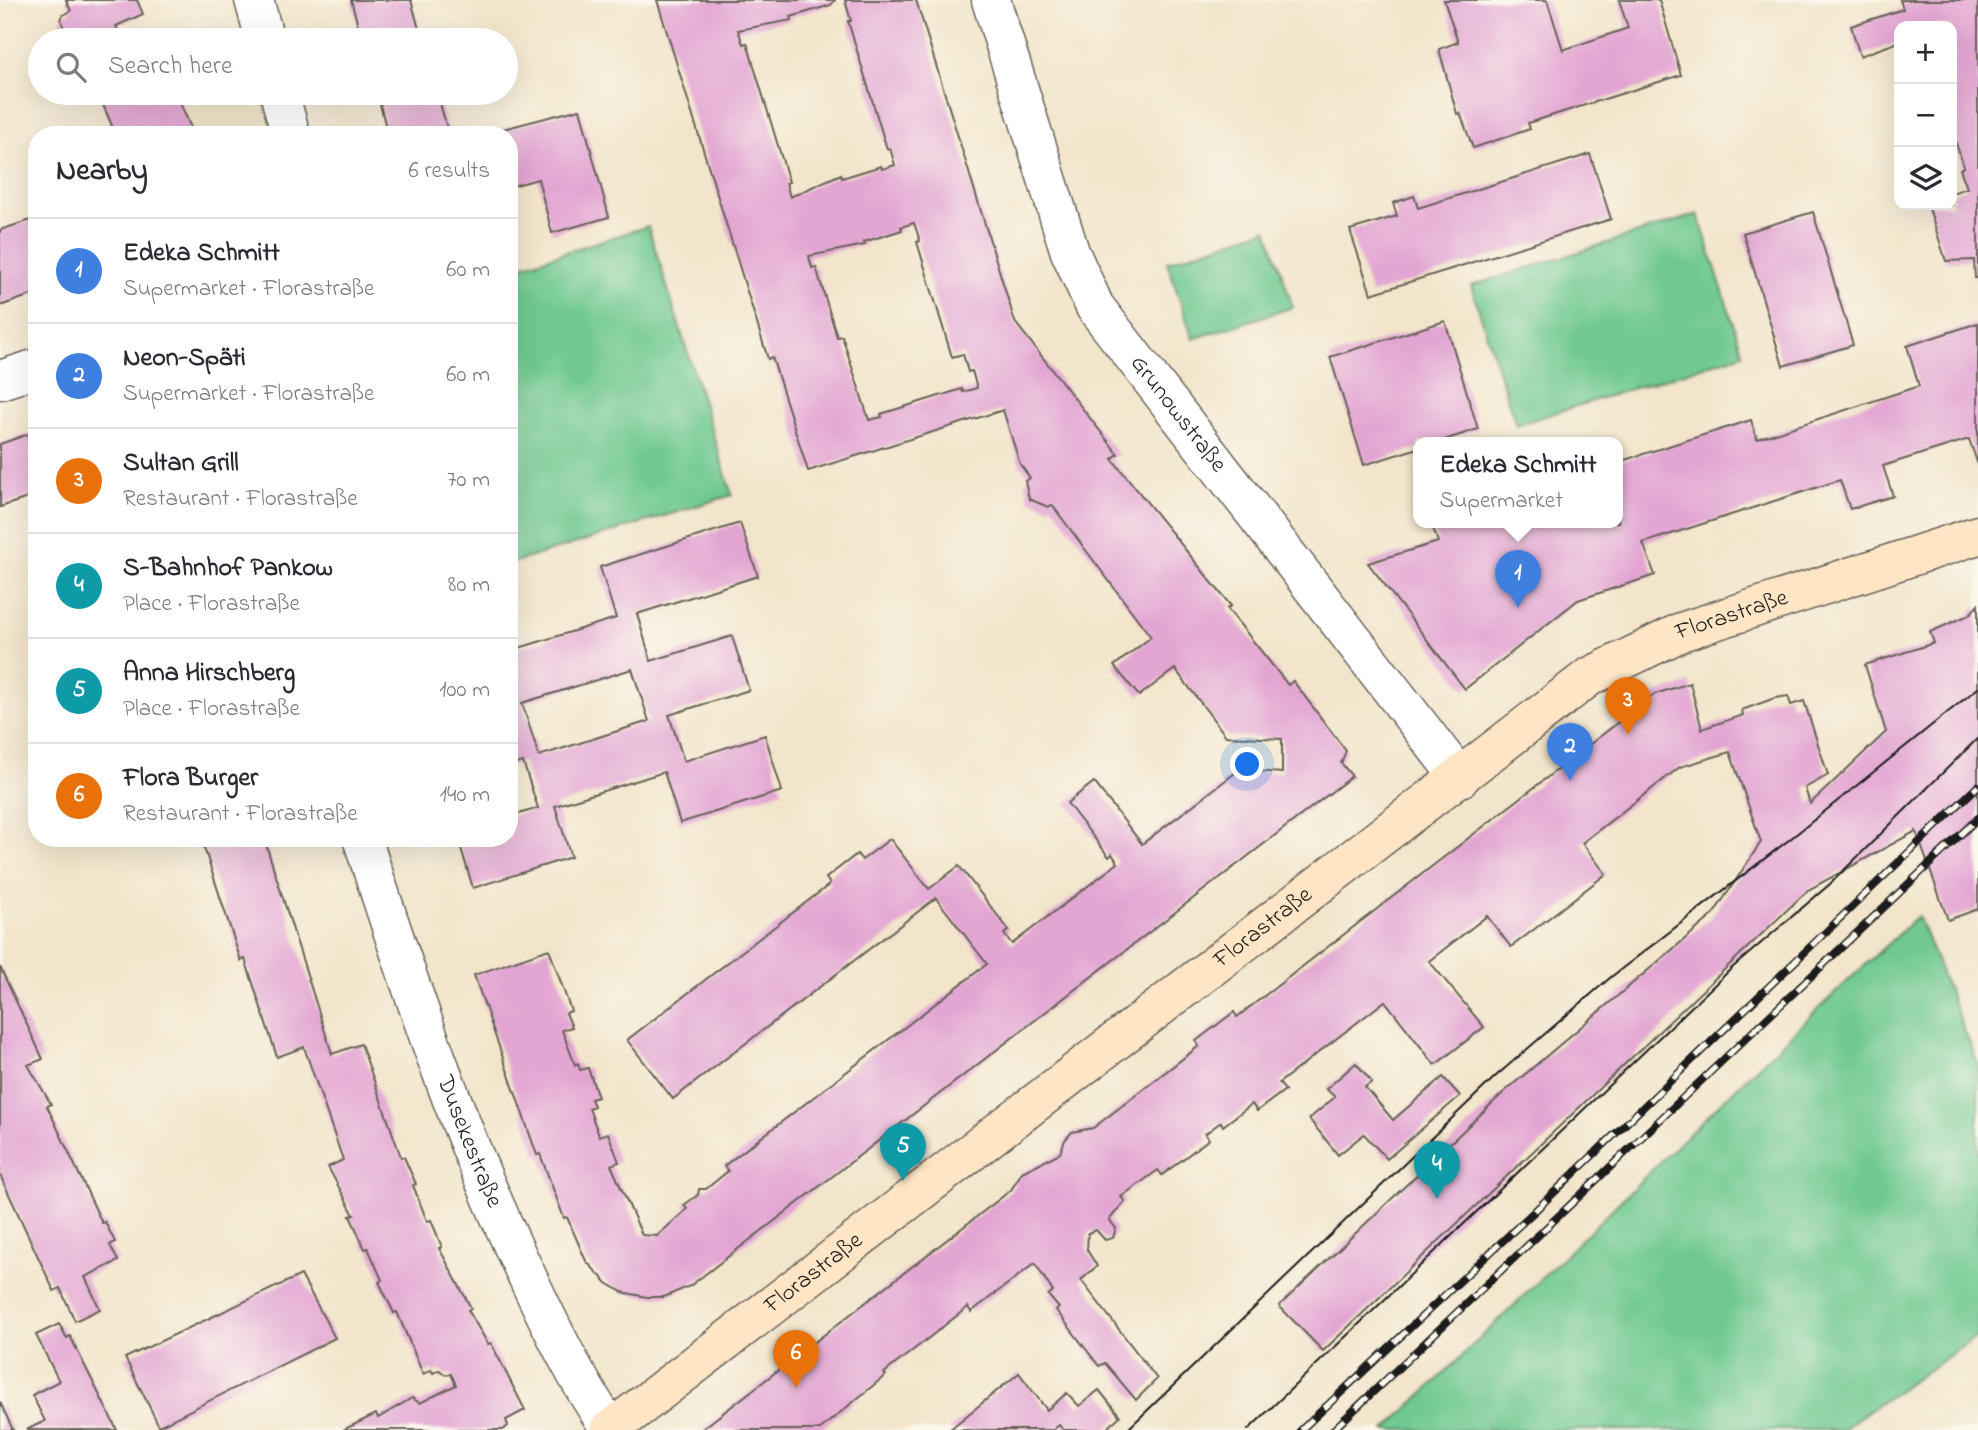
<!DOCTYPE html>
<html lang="en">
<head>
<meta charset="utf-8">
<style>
	:root { --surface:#fff; --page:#f2f2f3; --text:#2b2b33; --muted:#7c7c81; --line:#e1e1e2; --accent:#b5179e }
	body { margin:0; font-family:"Indie Flower",sans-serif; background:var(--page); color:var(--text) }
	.controls { position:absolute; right:21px; top:21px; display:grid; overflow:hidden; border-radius:14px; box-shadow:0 7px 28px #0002 }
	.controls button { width:63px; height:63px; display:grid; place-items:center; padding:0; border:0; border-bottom:2px solid var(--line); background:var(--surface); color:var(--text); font:35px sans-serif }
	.you { position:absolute; left:1248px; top:765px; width:24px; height:24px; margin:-18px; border:5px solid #fff; border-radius:50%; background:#1a73e8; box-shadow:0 0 0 10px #1a73e833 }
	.badge { display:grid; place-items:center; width:46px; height:46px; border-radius:50%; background:var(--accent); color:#fff; font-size:23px; font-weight:700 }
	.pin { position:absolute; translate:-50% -58px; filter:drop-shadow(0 2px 4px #0008) }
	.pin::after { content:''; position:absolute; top:37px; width:24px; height:21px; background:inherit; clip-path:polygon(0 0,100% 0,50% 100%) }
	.popup { position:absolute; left:1413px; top:437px; width:210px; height:91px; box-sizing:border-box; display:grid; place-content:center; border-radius:14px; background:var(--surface); filter:drop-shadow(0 2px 5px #0005); font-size:23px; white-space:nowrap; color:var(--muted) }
	.popup b { font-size:26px; color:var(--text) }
	.popup::after { content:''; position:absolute; left:50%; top:100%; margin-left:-14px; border:14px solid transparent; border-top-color:var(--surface) }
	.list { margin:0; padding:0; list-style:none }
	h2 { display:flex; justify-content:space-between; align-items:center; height:91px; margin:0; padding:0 28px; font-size:30px }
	h2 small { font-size:23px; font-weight:400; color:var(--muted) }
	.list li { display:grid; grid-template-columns:46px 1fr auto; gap:21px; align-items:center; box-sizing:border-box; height:105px; padding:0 28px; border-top:2px solid var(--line) }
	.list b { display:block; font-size:26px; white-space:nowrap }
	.list p { margin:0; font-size:23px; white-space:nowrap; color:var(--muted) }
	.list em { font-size:23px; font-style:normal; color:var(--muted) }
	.icon { flex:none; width:38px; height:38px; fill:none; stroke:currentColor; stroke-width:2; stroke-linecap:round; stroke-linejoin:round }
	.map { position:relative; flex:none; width:1978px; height:1430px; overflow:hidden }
	.search { position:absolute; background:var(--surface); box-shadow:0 7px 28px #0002; left:28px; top:28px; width:490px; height:77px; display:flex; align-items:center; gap:18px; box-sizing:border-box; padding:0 24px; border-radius:38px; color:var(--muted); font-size:26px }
	.panel { position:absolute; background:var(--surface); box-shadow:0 7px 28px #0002; left:28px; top:126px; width:490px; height:721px; border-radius:28px }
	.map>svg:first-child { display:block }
	.green { fill:#70c990; stroke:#467256; stroke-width:2 }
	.building { fill:#e3a6d3; fill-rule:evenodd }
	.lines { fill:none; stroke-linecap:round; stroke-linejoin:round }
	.street-casing { stroke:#676259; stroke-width:41 }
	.secondary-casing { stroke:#676259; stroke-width:41 }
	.street { stroke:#fff; stroke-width:38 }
	.secondary { stroke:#fde5c5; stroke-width:38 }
	.tram { stroke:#1c1c1c; stroke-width:2 }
	.rail-casing { stroke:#1c1c1c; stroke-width:8 }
	.rail { stroke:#fbf7ec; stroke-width:5; stroke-dasharray:16; stroke-linecap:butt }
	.labels { text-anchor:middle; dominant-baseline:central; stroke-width:6; stroke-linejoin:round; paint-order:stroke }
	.street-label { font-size:24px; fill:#1c1c1c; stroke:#fbf7ec }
</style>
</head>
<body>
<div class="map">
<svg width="1978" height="1430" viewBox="0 0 1978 1430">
	<rect width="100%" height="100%" fill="#fbf7ec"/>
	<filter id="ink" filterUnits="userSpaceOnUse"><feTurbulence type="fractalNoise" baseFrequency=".0143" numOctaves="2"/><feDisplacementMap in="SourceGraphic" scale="14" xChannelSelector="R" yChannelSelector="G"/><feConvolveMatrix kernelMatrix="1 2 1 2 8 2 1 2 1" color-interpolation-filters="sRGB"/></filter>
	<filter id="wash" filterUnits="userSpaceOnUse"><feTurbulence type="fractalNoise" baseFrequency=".00686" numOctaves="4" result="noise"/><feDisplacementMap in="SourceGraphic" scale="28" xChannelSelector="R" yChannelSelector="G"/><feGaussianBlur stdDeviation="1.57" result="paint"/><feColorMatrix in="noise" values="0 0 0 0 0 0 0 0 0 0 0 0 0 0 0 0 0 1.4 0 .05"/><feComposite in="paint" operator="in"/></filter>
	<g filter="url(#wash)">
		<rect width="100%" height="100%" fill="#f2e5cb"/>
		<g class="green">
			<polygon points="1698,214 1743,354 1516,425 1471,286"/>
			<polygon points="648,226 732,495 509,564 509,270"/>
			<polygon points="1267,229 1293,307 1193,339 1167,262"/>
			<path d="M1918 916 1978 1064V1336L1845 1427V1430H1385C1564 1260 1736 1082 1918 916Z"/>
		</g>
		<g id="blocks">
			<g class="building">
				<polygon points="66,0 137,0 143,14 116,26 122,40 99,40 97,34 77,40 73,31 64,28 61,20 63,15 71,11"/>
				<polygon points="351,0 411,0 422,40 362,40"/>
				<path d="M657 0H835L831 5 791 17 792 20 738 30 743 44 747 43 789 182 786 183 790 197 841 174 842 178 881 166 882 169 895 165 890 148 887 149 848 21H851L845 0H916L1015 322 1118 454 1112 459 1231 606 1227 608 1288 685 1293 681 1346 751 1341 763 1352 776 690 1286 664 1297H647L622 1292 607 1283 586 1261 567 1217 564 1218 540 1154 537 1155 474 975 549 949 571 1011 566 1013 572 1027 562 1030 575 1065 578 1063 580 1070 588 1068 598 1097 591 1099 594 1106 589 1108 599 1136 608 1133 619 1162 611 1165 642 1235 657 1236 687 1209 684 1205 698 1195 699 1189H706L728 1171 724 1166 987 964 936 898 673 1099 627 1040 830 884 826 878 857 854 862 860 890 839 929 889 959 866 1009 930 1004 934 1012 944 1118 863 1112 854 1109 857 1067 803 1094 782 1142 844 1239 770 1282 773V739L1226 736 1175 669 1139 696 1114 666 1151 637 1052 505 1048 507 1029 499 1025 481 1030 478 1020 464 1003 410 808 471 772 357 768 359ZM914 223 920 241 917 242 952 357 963 354 968 372 972 371 977 388 963 392 962 389 881 414 882 417 869 420 842 336 837 337 816 267 812 268 809 256 865 245 864 242 902 230 901 227Z"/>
				<polygon points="1444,0 1547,0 1563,50 1628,28 1619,0 1659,0 1681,75 1528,123 1530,129 1473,148 1460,113 1457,114 1439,49 1458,42"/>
				<polygon points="1900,0 1978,0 1978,278 1975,278 1974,260 1946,261 1928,205 1952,205 1952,193 1967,188 1960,169 1964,167 1952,132 1952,26 1899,26 1899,42 1860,56 1851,26 1903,9"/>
				<polygon points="98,93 176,93 194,135 116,135"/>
				<polygon points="377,93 437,93 449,135 388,135"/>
				<polygon points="580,109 609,217 552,233 538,179 509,187 509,135 484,134"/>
				<polygon points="1590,154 1611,219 1371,294 1350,230 1397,216 1393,203 1414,196 1418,208"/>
				<polygon points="1813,212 1853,345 1783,366 1743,233"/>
				<polygon points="37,218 37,293 0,306 0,230"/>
				<polygon points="1445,321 1478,429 1438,442 1418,442 1418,448 1364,465 1330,357"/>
				<polygon points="1978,323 1978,465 1969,439 1883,466 1893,496 1850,509 1840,480 1643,543 1655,575 1578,600 1465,689 1368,563 1438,542 1431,522 1618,522 1618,462 1751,420 1757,439 1919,386 1907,346"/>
				<polygon points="37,431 37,495 0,507 0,444"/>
				<path d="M740 523 758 576 637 614 651 661 732 636 749 690 669 715 684 761 765 735 782 791 680 823 664 772 555 806 571 857 473 888 458 838H509V817L538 808 523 762 509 766V651L616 618 600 567ZM632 669 649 721 539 756 522 703Z"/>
				<polygon points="1978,605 1978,909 1948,920 1916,831 1808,890 1323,1351 1279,1306 1504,1092 1712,916 1761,842 1730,752 1680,767 1582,843 1606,874 1511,947 1487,916 1429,961 1484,1027 1435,1065 1385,1001 1279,1083 1285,1090 1257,1111 1252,1104 1223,1126 1221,1122 1205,1134 1209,1139 1162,1175 1158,1170 1121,1197 1125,1201 1109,1220 1116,1228 1113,1238 1105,1240 1096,1230 1088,1233 1087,1250 1097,1266 1081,1280 1157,1379 1136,1400 1105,1363 1099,1366 1056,1310 1059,1308 1048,1295 1053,1292 1035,1263 971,1312 968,1307 884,1373 886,1375 819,1430 701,1430 1011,1190 1022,1172 1060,1153 1065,1140 1072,1132 1093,1128 1110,1115 1199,1046 1196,1041 1234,1012 1237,1017 1655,694 1690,683 1702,729 1743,715 1742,710 1775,698 1788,696 1791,705 1804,701 1828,775 1805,788 1810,804 1886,732 1865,665 1934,643 1930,632 1969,615"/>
				<polygon points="201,838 264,838 332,1054 361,1044 401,1157 404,1157 416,1184 413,1185 427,1221 431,1220 442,1247 439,1248 471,1308 468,1310 488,1344 491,1343 525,1410 506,1420 508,1426 503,1430 343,1430 376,1414 378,1418 412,1398 420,1403 456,1385 451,1374 446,1375 439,1370 433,1373 431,1370 423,1374 397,1312 394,1313 379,1282 382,1280 368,1248 365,1249 350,1216 354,1215 328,1167 343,1160 304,1047 277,1057 245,959 241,961"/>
				<polygon points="0,967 43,1059 28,1065 51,1104 47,1106 102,1223 105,1222 115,1242 110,1245 118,1261 85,1277 100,1309 75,1321 60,1288 54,1291 0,1175"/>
				<polygon points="1356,1063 1372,1082 1365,1087 1393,1120 1443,1077 1460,1096 1387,1159 1364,1134 1338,1155 1309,1119 1335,1097 1326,1089"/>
				<polygon points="301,1275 335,1338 159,1426 125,1358"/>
				<polygon points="59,1324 67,1338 70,1336 117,1430 26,1430 45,1421 32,1395 59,1381 36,1335"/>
				<polygon points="1019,1373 1047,1410 1067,1393 1079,1406 1099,1390 1120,1416 1105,1430 1063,1430 1059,1425 1053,1430 949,1430"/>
				<polygon points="0,1402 13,1430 0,1430"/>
			</g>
		</g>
	</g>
	<g filter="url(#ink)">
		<use href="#blocks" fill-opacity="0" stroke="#676259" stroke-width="2"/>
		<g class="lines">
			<defs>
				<g id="street">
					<polyline points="254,0 265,40"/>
					<path id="s1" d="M991 0 1070 252 1095 307 1460 778"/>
					<polyline points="279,93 291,135"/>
					<polyline points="0,380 37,368"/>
					<path id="s2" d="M362 838C410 987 459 1134 527 1276 552 1329 577 1381 611 1430"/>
				</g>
				<g id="secondary">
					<path id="s3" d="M610 1430 1589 677 1681 632 1978 535"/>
				</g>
			</defs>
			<use href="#street" class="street-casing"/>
			<use href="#secondary" class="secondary-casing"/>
			<use href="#street" class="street"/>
			<use href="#secondary" class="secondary"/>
			<g class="tram">
				<polyline points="1127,1430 1496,1076 1611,977 1794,836 1978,688"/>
				<polyline points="1248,1430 1732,968 1830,884 1978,738"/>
			</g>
			<defs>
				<g id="rail">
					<polyline points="1301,1430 1541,1205 1978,786"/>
					<polyline points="1333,1430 1978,818"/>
				</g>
			</defs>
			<use href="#rail" class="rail-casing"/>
			<use href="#rail" class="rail"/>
		</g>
	</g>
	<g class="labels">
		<g class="street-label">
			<text stroke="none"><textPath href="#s1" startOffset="460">Grunowstraße</textPath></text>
			<text stroke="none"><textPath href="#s3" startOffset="1391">Florastraße</textPath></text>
			<text stroke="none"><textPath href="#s3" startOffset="824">Florastraße</textPath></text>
			<text stroke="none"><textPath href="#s2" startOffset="322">Dusekestraße</textPath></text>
			<text stroke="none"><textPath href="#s3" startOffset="257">Florastraße</textPath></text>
		</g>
	</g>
</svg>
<div class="controls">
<button>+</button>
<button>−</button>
<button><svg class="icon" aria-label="layers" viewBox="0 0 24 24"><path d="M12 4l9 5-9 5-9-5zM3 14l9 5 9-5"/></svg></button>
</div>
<div class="you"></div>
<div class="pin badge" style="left:1518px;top:608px;background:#3f7fe0">1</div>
<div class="popup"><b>Edeka Schmitt</b>Supermarket</div>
<div class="pin badge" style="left:1570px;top:781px;background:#3f7fe0">2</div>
<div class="pin badge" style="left:1628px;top:735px;background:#e8710a">3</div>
<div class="pin badge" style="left:1437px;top:1199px;background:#0f9aa8">4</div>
<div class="pin badge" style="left:903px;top:1181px;background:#0f9aa8">5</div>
<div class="pin badge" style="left:796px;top:1388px;background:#e8710a">6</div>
<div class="search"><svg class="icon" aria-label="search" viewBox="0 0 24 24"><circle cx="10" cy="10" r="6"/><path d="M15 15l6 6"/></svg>Search here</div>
<section class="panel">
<h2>Nearby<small>6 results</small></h2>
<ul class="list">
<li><span class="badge" style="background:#3f7fe0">1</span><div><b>Edeka Schmitt</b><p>Supermarket · Florastraße</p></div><em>60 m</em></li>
<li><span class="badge" style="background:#3f7fe0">2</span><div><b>Neon-Späti</b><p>Supermarket · Florastraße</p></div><em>60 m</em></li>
<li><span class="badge" style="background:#e8710a">3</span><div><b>Sultan Grill</b><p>Restaurant · Florastraße</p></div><em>70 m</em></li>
<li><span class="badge" style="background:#0f9aa8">4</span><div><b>S-Bahnhof Pankow</b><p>Place · Florastraße</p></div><em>80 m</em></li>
<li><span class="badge" style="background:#0f9aa8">5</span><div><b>Anna Hirschberg</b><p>Place · Florastraße</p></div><em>100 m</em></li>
<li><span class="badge" style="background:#e8710a">6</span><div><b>Flora Burger</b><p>Restaurant · Florastraße</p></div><em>140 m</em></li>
</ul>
</section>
</div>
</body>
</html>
